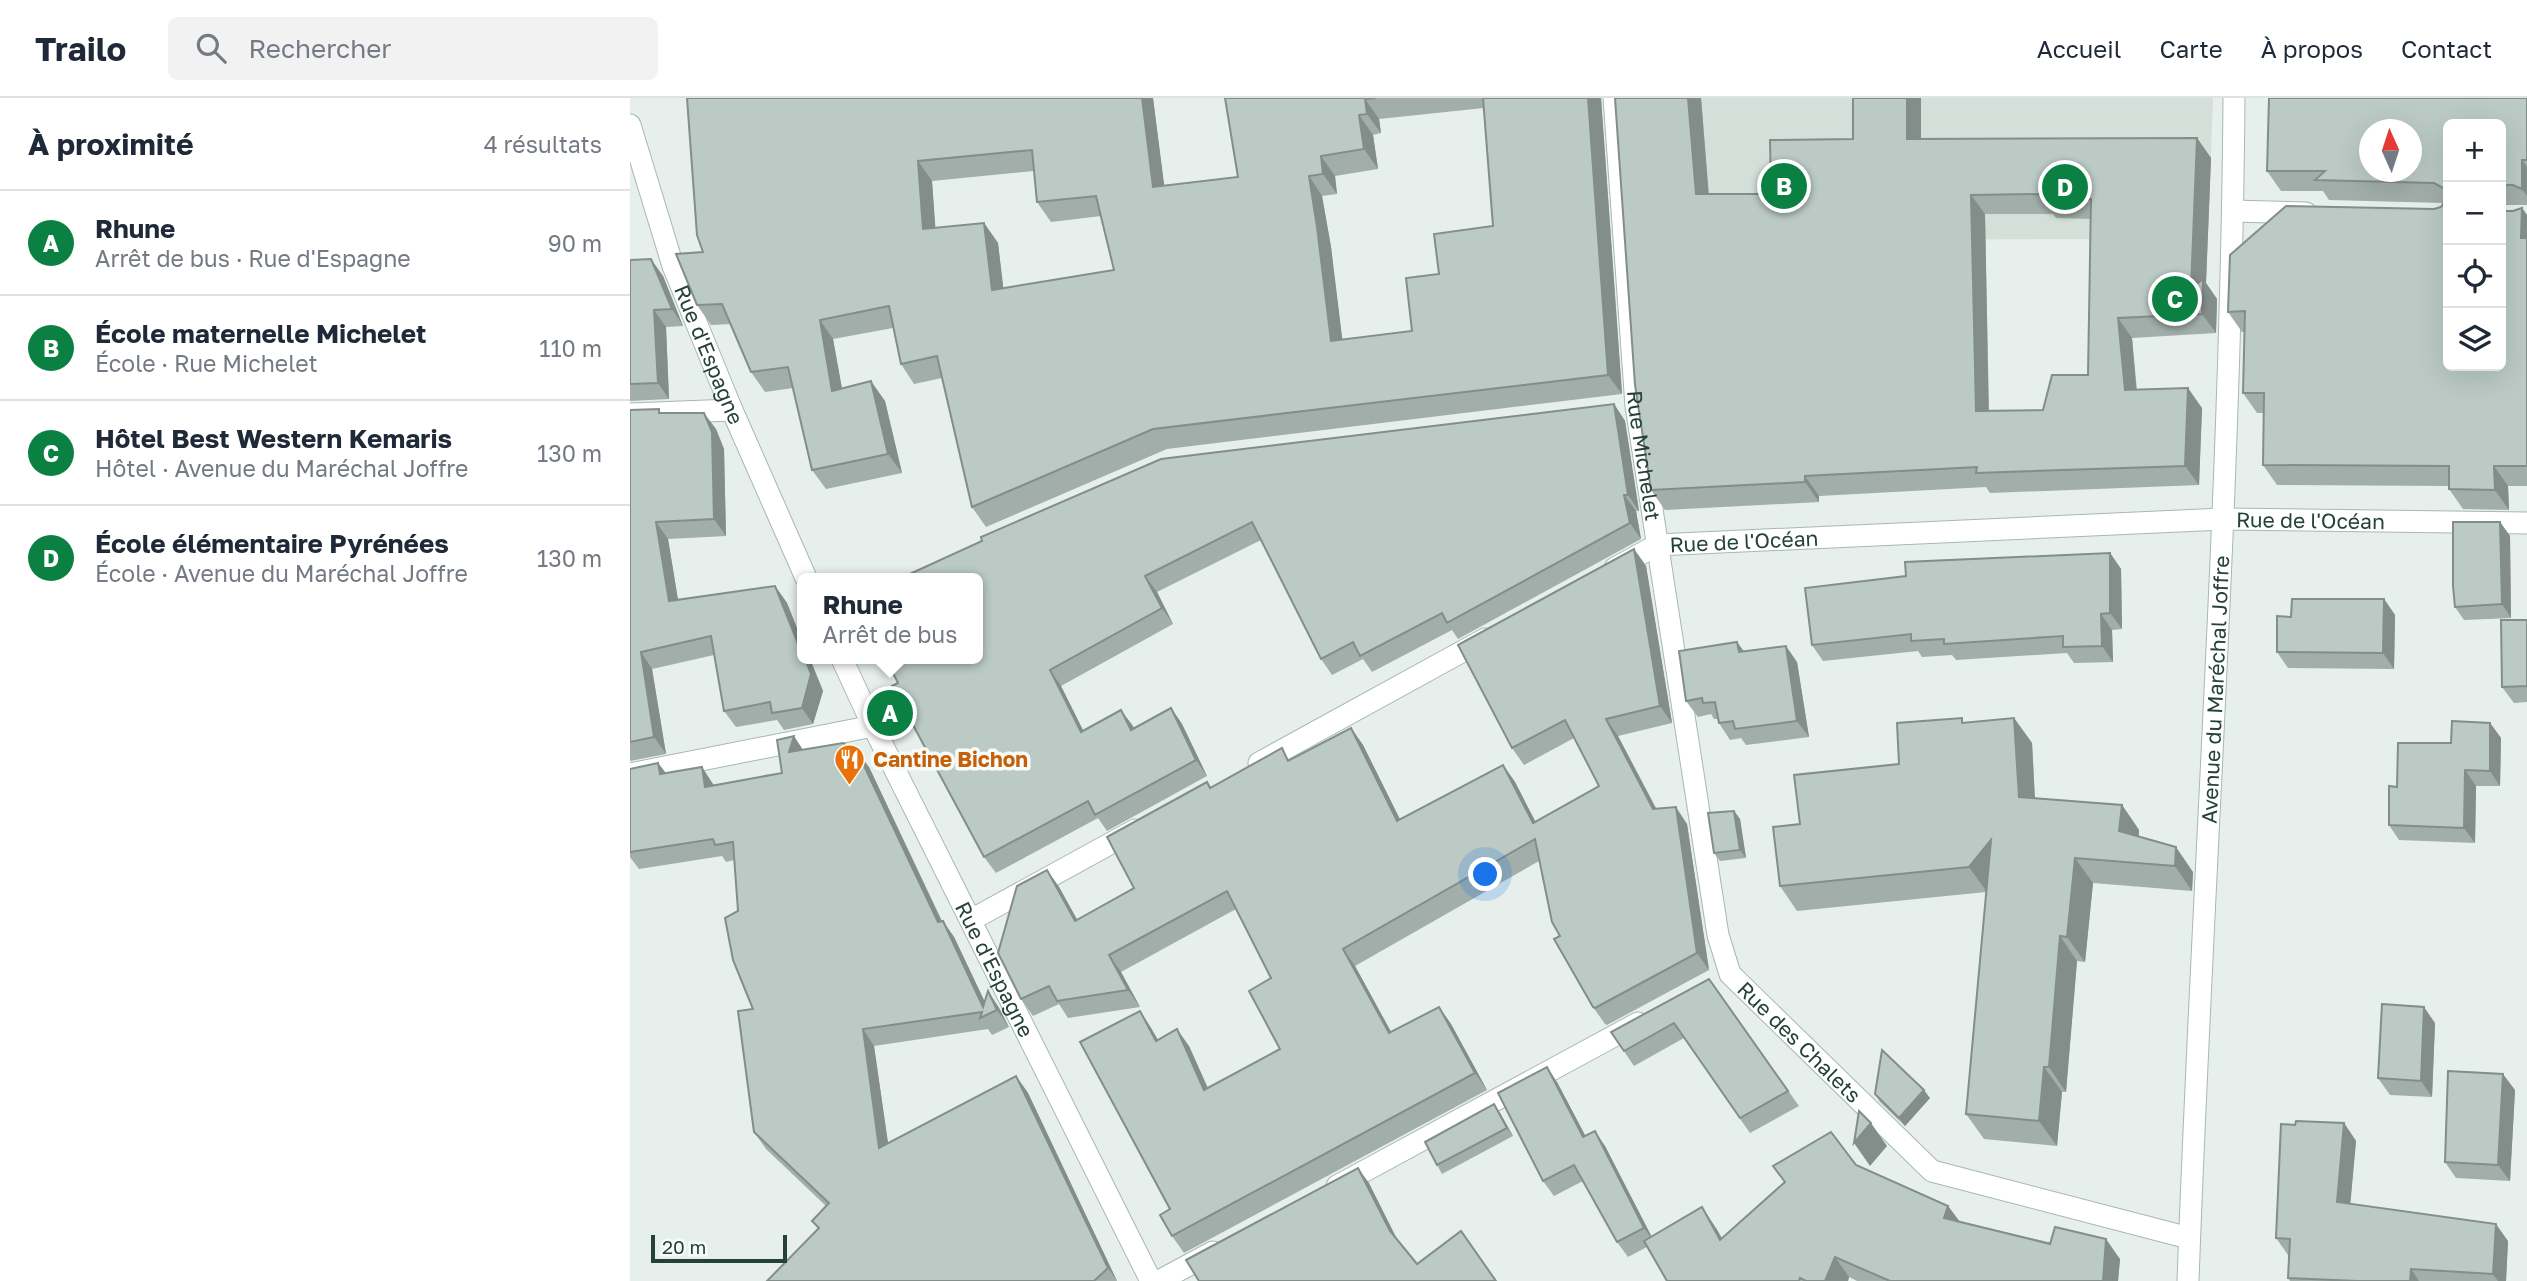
<!DOCTYPE html>
<html lang="fr">
<head>
<meta charset="utf-8">
<style>
	:root { --surface:#fff; --page:#f2f2f3; --text:#1f2937; --muted:#747a83; --line:#e0e1e3; --accent:#0b8043 }
	body { margin:0; font-family:"Golos Text",sans-serif; background:var(--page); color:var(--text) }
	.controls { position:absolute; right:21px; top:21px; display:grid; overflow:hidden; border-radius:10px; box-shadow:0 7px 28px #0002 }
	.controls button { width:63px; height:63px; display:grid; place-items:center; padding:0; border:0; border-bottom:2px solid var(--line); background:var(--surface); color:var(--text); font:35px sans-serif }
	.compass { position:absolute; left:1729px; top:21px; width:63px; height:63px; border-radius:50%; background:var(--surface); box-shadow:0 7px 28px #0002; rotate:357deg }
	.scale { position:absolute; left:21px; bottom:18px; width:136px; box-sizing:border-box; padding-left:7px; border:4px solid #24423a; border-top:0; font-size:19px; line-height:24px; white-space:nowrap; color:#24423a; -webkit-text-stroke:5px #f7fbf9; paint-order:stroke }
	.you { position:absolute; left:856px; top:777px; width:24px; height:24px; margin:-18px; border:5px solid #fff; border-radius:50%; background:#1a73e8; box-shadow:0 0 0 10px #1a73e833 }
	.badge { display:grid; place-items:center; width:46px; height:46px; border-radius:50%; background:var(--accent); color:#fff; font-size:23px; font-weight:700 }
	.pin { position:absolute; translate:-50% -50%; border:4px solid #fff; box-shadow:0 2px 7px #0006 }
	.popup { position:absolute; left:167px; top:475px; width:186px; height:91px; box-sizing:border-box; display:grid; place-content:center; border-radius:10px; background:var(--surface); filter:drop-shadow(0 2px 5px #0005); font-size:23px; white-space:nowrap; color:var(--muted) }
	.popup b { font-size:26px; color:var(--text) }
	.popup::after { content:''; position:absolute; left:50%; top:100%; margin-left:-14px; border:14px solid transparent; border-top-color:var(--surface) }
	.list { margin:0; padding:0; list-style:none }
	h2 { display:flex; justify-content:space-between; align-items:center; height:91px; margin:0; padding:0 28px; font-size:30px }
	h2 small { font-size:23px; font-weight:400; color:var(--muted) }
	.list li { display:grid; grid-template-columns:46px 1fr auto; gap:21px; align-items:center; box-sizing:border-box; height:105px; padding:0 28px; border-top:2px solid var(--line) }
	.list b { display:block; font-size:26px; white-space:nowrap }
	.list p { margin:0; font-size:23px; white-space:nowrap; color:var(--muted) }
	.list em { font-size:23px; font-style:normal; color:var(--muted) }
	.icon { flex:none; width:38px; height:38px; fill:none; stroke:currentColor; stroke-width:2; stroke-linecap:round; stroke-linejoin:round }
	.map { position:relative; flex:none; width:1897px; height:1183px; overflow:hidden }
	header { display:flex; align-items:center; gap:42px; box-sizing:border-box; height:98px; padding:0 35px; background:var(--surface); border-bottom:2px solid var(--line) }
	header strong { font-size:33px }
	nav { display:flex; gap:38px; margin-inline-start:auto; font-size:24px }
	.search { width:490px; height:63px; background:var(--page); display:flex; align-items:center; gap:18px; box-sizing:border-box; padding:0 24px; border-radius:10px; color:var(--muted); font-size:26px }
	main { display:flex }
	aside { flex:1; background:var(--surface) }
	.map>svg:first-child { display:block }
	.built { fill:#d4dfda }
	.lines { fill:none; stroke-linecap:round; stroke-linejoin:round }
	.street-casing { stroke:#a8b8b2; stroke-width:23 }
	.street { stroke:#fff; stroke-width:21 }
	.wall { fill:#a1aea9; fill-rule:evenodd }
	.shaded-wall { fill:#838d89 }
	.building { fill:#bbcac4; stroke:#838d89; stroke-width:2; fill-rule:evenodd }
	.labels { text-anchor:middle; dominant-baseline:central; stroke-width:7; stroke-linejoin:round; paint-order:stroke }
	.street-label { font-size:21px; fill:#24423a; stroke:#f7fbf9 }
	.food-label { font-size:21px; font-weight:bold; fill:#c56008; stroke:#f7fbf9; text-anchor:start }
</style>
</head>
<body>
<header>
<strong>Trailo</strong>
<div class="search"><svg class="icon" aria-label="search" viewBox="0 0 24 24"><circle cx="10" cy="10" r="6"/><path d="M15 15l6 6"/></svg>Rechercher</div>
<nav><a>Accueil</a><a>Carte</a><a>À propos</a><a>Contact</a></nav>
</header>
<main>
<aside>
<h2>À proximité<small>4 résultats</small></h2>
<ul class="list">
<li><span class="badge">A</span><div><b>Rhune</b><p>Arrêt de bus · Rue d'Espagne</p></div><em>90 m</em></li>
<li><span class="badge">B</span><div><b>École maternelle Michelet</b><p>École · Rue Michelet</p></div><em>110 m</em></li>
<li><span class="badge">C</span><div><b>Hôtel Best Western Kemaris</b><p>Hôtel · Avenue du Maréchal Joffre</p></div><em>130 m</em></li>
<li><span class="badge">D</span><div><b>École élémentaire Pyrénées</b><p>École · Avenue du Maréchal Joffre</p></div><em>130 m</em></li>
</ul>
</aside>
<div class="map">
<svg width="1897" height="1183" viewBox="0 0 1897 1183">
	<rect width="100%" height="100%" fill="#e6efeb"/>
	<polygon class="built" points="1009,0 1583,0 1578,141 1019,142"/>
	<g class="lines">
		<defs>
			<g id="street">
				<path id="s1" d="M984 0 1006 308 1088 837 1100 876 1302 1073 1559 1140"/>
				<path id="s2" d="M0 27 43 168 102 312 176 480"/>
				<polyline points="1603,113 1676,115"/>
				<polyline points="0,316 102,312"/>
				<path id="s3" d="M985 470 1027 447 1593 421 1897 425"/>
				<path id="s4" d="M212 561 243 628 521 1183"/>
				<polyline points="629,665 855,541"/>
				<polyline points="0,676 243,628"/>
				<polyline points="341,822 505,732"/>
				<polyline points="707,1088 1008,925"/>
				<polyline points="529,1183 583,1154"/>
				<path id="s5" d="M1558 1183C1572 789 1601 395 1604 0"/>
			</g>
		</defs>
		<use href="#street" class="street-casing"/>
		<use href="#street" class="street"/>
	</g>
	<g class="wall">
		<path d="M57 0H523L534 88 608 79 595 0H971L992 296 537 351 356 429 342 409 312 280 284 286 271 266 263 230 203 241 212 291 255 303 272 375 196 391 182 372 163 290 135 294 121 274 101 226 81 227 67 207 73 154ZM854 10 863 128 809 176 782 233 712 242 701 149 692 98 707 96 705 78 748 71 743 37 751 35 749 21ZM404 73 407 104 421 124 471 118 484 172 373 190 368 145 354 125 305 130 302 83Z"/>
		<path d="M1071 0 1079 96H1141L1223 41V0H1291V41L1567 40 1581 60 1576 185 1587 201 1586 235 1502 240 1507 292 1572 310 1569 387 1360 395 1356 389 1189 398V404L1035 412 1021 392ZM1355 116H1423L1426 120 1461 121 1458 277 1413 312 1359 313Z"/>
		<polygon points="1897,0 1897,107 1871,107 1871,26 1818,26 1818,268 1883,113 1892,110 1897,117 1897,388 1878,388 1879,412 1833,411 1819,391 1819,388 1647,387 1633,367 1634,315 1627,315 1613,295 1615,234 1612,234 1598,214 1804,111 1811,109 1814,105 1699,102 1693,93 1651,93 1637,73"/>
		<polygon points="0,162 33,178 53,228 36,229 39,301 0,303"/>
		<polygon points="984,306 995,323 1009,413 1006,413 1011,441 828,541 822,532 742,574 733,561 702,577 691,561 631,442 527,494 543,526 431,588 453,633 504,631 541,610 552,626 577,678 477,733 468,720 366,775 354,759 347,480"/>
		<polygon points="0,312 32,315 86,331 94,351 96,438 38,441 48,502 145,488 157,505 193,593 183,626 154,632 147,622 106,629 94,613 84,557 22,571 36,656 0,663"/>
		<polygon points="1870,424 1880,438 1881,520 1834,522 1825,509"/>
		<polygon points="1004,451 1016,468 1042,625 988,638 1026,710 1057,726 1079,872 977,927 975,926 963,909 930,838 909,763 725,868 761,934 809,909 821,926 857,992 554,1155 542,1138 540,1111 510,913 521,930 528,942 559,948 578,990 650,951 641,880 606,811 491,874 510,909 438,920 429,906 403,918 391,901 417,772 429,789 447,821 504,790 577,684 581,689 660,662 721,630 733,647 770,721 873,667 885,684 905,724 969,688 944,640 894,667 882,650"/>
		<polygon points="1480,455 1491,471 1492,531 1482,532 1483,564 1444,565 1437,555 1326,562 1322,557 1292,559 1288,553 1193,563 1182,547"/>
		<polygon points="1754,501 1765,517 1764,571 1658,570 1647,554 1661,519"/>
		<polygon points="1897,522 1897,604 1884,605 1872,589"/>
		<polygon points="1114,554 1167,564 1179,639 1116,647 1111,640 1100,642 1089,625 1088,621 1084,621 1081,616 1068,619 1056,603"/>
		<polygon points="1384,620 1402,645 1405,700 1492,707 1509,732 1509,738 1563,774 1562,793 1463,785 1455,864 1447,863 1436,994 1432,994 1427,1048 1354,1041 1336,1016 1356,794 1167,813 1150,788 1170,726 1269,666 1335,625"/>
		<polygon points="1860,625 1871,640 1870,688 1846,688 1845,745 1769,742 1759,727 1767,689 1821,645"/>
		<polygon points="174,652 239,669 312,823 324,839 355,904 358,893 369,910 379,929 362,937 358,931 244,948 258,1045 386,978 398,995 487,1183 137,1183 188,1131 182,1123 196,1108 136,1051 124,1034 123,911 108,813 104,762 96,764 92,758 9,771 0,759 0,671 28,665 36,675 72,669 83,687 152,675"/>
		<polygon points="1104,713 1110,721 1116,760 1090,763 1084,755"/>
		<polygon points="1079,881 1169,1008 1120,1035 1054,940 1004,968 981,934"/>
		<polygon points="1805,925 1802,999 1760,997 1748,980"/>
		<polygon points="927,984 955,1038 975,1048 1021,1139 1086,1130 1092,1140 1226,1067 1318,1108 1329,1123 1490,1161 1488,1183 1227,1183 1219,1179 1218,1183 1037,1183 1017,1149 998,1159 987,1144 953,1083 924,1098 913,1083"/>
		<polygon points="1885,992 1880,1083 1826,1080 1815,1064"/>
		<polygon points="1245,996 1300,1000 1275,1028 1250,1004"/>
		<polygon points="870,1015 883,1038 812,1076 807,1067"/>
		<polygon points="1714,1025 1726,1043 1720,1105 1878,1143 1876,1183 1660,1183 1658,1180 1659,1158 1658,1157 1646,1140 1665,1027"/>
	</g>
	<g class="shaded-wall">
		<polygon points="512,0 523,0 537,109 523,89"/>
		<polygon points="958,0 971,0 992,296 978,277"/>
		<polygon points="1058,0 1071,0 1080,116 1066,96"/>
		<polygon points="1277,0 1291,0 1291,61 1277,41"/>
		<polygon points="735,1 749,21 751,35 737,16"/>
		<polygon points="729,17 743,37 748,71 734,51"/>
		<polygon points="1567,40 1581,60 1576,185 1587,201 1586,235 1572,216 1561,191"/>
		<polygon points="691,58 705,78 707,96 693,76"/>
		<polygon points="1892,62 1897,69 1897,98 1892,91"/>
		<polygon points="288,63 302,83 307,151 293,131"/>
		<polygon points="679,78 692,98 701,149 715,263 701,243"/>
		<polygon points="1341,97 1355,116 1359,333 1346,313"/>
		<polygon points="1892,110 1897,117 1897,148 1891,140"/>
		<polygon points="354,125 368,145 376,212 362,192"/>
		<polygon points="21,161 33,178 53,228 42,211"/>
		<polygon points="24,212 36,229 39,301 28,285"/>
		<polygon points="1488,220 1502,240 1508,312 1495,292"/>
		<polygon points="190,222 203,241 216,313 202,293"/>
		<polygon points="241,283 255,303 272,375 258,356"/>
		<polygon points="1558,290 1572,310 1569,387 1555,368"/>
		<polygon points="984,306 995,323 1009,413 998,397"/>
		<polygon points="74,315 86,331 94,351 96,438 84,421"/>
		<polygon points="1864,368 1878,388 1879,412 1865,392"/>
		<polygon points="1175,378 1189,398 1189,404 1175,384"/>
		<polygon points="994,397 1006,413 1011,441 1000,425"/>
		<polygon points="26,424 38,441 51,520 39,503"/>
		<polygon points="1870,424 1880,438 1881,520 1872,506"/>
		<polygon points="1004,451 1016,468 1042,625 1030,608"/>
		<polygon points="1480,455 1491,471 1492,531 1480,515"/>
		<polygon points="515,478 527,494 543,526 532,510"/>
		<polygon points="145,488 157,505 172,544 172,556"/>
		<polygon points="1754,501 1765,517 1764,571 1753,555"/>
		<polygon points="1471,516 1482,532 1483,564 1472,548"/>
		<polygon points="1107,544 1119,560 1109,554"/>
		<polygon points="1156,548 1167,564 1179,639 1167,623"/>
		<polygon points="11,554 22,571 36,656 24,639"/>
		<polygon points="175,561 180,561 193,593 183,626 172,610"/>
		<polygon points="420,572 431,588 462,650 451,634"/>
		<polygon points="541,610 552,626 577,678 566,662"/>
		<polygon points="491,612 503,628 512,648 501,632"/>
		<polygon points="1384,620 1402,645 1406,724 1389,699"/>
		<polygon points="976,621 988,638 1035,728 1023,711"/>
		<polygon points="1860,625 1871,640 1870,688 1860,673"/>
		<polygon points="721,630 733,647 779,740 767,723"/>
		<polygon points="164,638 175,655 159,654"/>
		<polygon points="227,653 239,669 320,841 308,824"/>
		<polygon points="28,665 40,681 30,676"/>
		<polygon points="873,667 885,684 915,742 903,725"/>
		<polygon points="72,669 83,686 86,705 75,689"/>
		<polygon points="1835,672 1846,688 1845,745 1834,730"/>
		<polygon points="1492,707 1509,732 1507,758 1489,733"/>
		<polygon points="1046,709 1057,726 1079,872 1067,855"/>
		<polygon points="1104,713 1110,721 1116,760 1110,752"/>
		<polygon points="1361,742 1357,794 1339,769"/>
		<polygon points="1546,749 1563,774 1562,793 1545,768"/>
		<polygon points="1445,760 1463,785 1455,864 1437,839"/>
		<polygon points="417,772 429,789 457,840 445,823"/>
		<polygon points="313,823 324,839 360,915 353,909"/>
		<polygon points="1430,838 1447,863 1436,994 1419,969"/>
		<polygon points="713,851 725,868 771,952 759,935"/>
		<polygon points="479,857 491,874 510,909 498,892"/>
		<polygon points="358,893 369,910 379,929 367,912"/>
		<polygon points="809,909 821,926 857,992 845,975"/>
		<polygon points="1794,909 1805,925 1802,999 1791,983"/>
		<polygon points="510,913 521,930 538,960 526,943"/>
		<polygon points="233,931 244,948 261,1066 249,1050"/>
		<polygon points="547,931 559,948 586,1009 574,992"/>
		<polygon points="917,969 927,984 964,1054 953,1039"/>
		<polygon points="1414,969 1432,994 1427,1048 1409,1023"/>
		<polygon points="1873,976 1885,992 1880,1083 1868,1067"/>
		<polygon points="386,978 398,995 487,1183 478,1170"/>
		<polygon points="1294,992 1300,1000 1275,1028 1269,1020"/>
		<polygon points="864,1006 870,1015 883,1038 877,1030"/>
		<polygon points="1241,1025 1257,1048 1240,1068 1224,1045"/>
		<polygon points="1714,1025 1726,1043 1719,1121 1707,1104"/>
		<polygon points="965,1033 975,1048 1025,1145 1014,1130"/>
		<polygon points="728,1070 739,1085 771,1149 760,1133"/>
		<polygon points="1318,1108 1333,1128 1314,1120"/>
		<polygon points="1072,1109 1086,1130 1104,1163 1090,1142"/>
		<polygon points="1866,1126 1878,1143 1876,1183 1868,1183 1863,1176"/>
		<polygon points="1476,1141 1490,1161 1488,1183 1473,1183"/>
		<polygon points="1205,1159 1219,1179 1218,1183 1195,1183"/>
		<polygon points="1781,1171 1789,1183 1780,1183"/>
	</g>
	<g class="building">
		<path d="M57 0H512L523 89 608 79 595 0H746L735 1 737 16 729 17 734 51 691 58 693 76 679 78 687 129 701 243 782 233 776 180 809 176 804 136 863 128 853 0H958L978 277 523 331 342 409 307 258 271 266 259 208 190 222 202 293 241 283 258 356 182 372 158 269 121 274 92 206 67 207 46 156 73 154 67 137ZM402 52 407 104 466 98 484 172 362 192 354 125 293 131 288 63Z"/>
		<path d="M985 0H1058L1066 96H1141L1140 42 1223 41V0H1277V41L1567 40 1561 191 1573 181 1572 216 1488 220 1495 292 1558 290 1555 368 1346 375 1347 369 1175 378V384L1021 392 1005 287ZM1412 96V100L1461 101 1458 277H1422L1413 312 1346 313 1341 97Z"/>
		<path d="M1639 0H1897V62H1892V91L1883 87H1871V26H1818V268H1871V113H1883L1892 110 1891 140H1897V368H1864L1865 392 1819 391V368L1633 367 1634 295H1613L1615 213 1598 214 1600 157 1656 108 1804 111 1811 109 1817 99 1815 91 1804 85 1685 82 1695 73H1637ZM1740 32H1782V74H1740Z"/>
		<polygon points="21,161 42,211 24,212 28,285 0,286 0,162"/>
		<polygon points="984,306 998,397 994,397 1000,425 817,525 812,515 730,558 723,544 691,561 622,424 515,478 532,510 420,572 451,634 491,612 501,632 541,610 566,662 465,717 458,703 354,759 262,588 268,585 256,561 347,561 347,480 271,480 352,443 351,439 531,361"/>
		<polygon points="29,311 29,315 74,315 82,334 84,421 26,424 39,503 145,488 172,556 172,561 175,561 181,576 172,610 142,615 140,604 94,613 81,538 11,554 24,639 0,644 0,312"/>
		<polygon points="1823,424 1870,424 1872,506 1825,509 1823,488"/>
		<polygon points="1004,451 1030,608 976,621 1023,711 1046,709 1067,855 965,910 963,909 924,841 930,838 922,824 905,741 713,851 759,935 809,909 845,975 542,1138 530,1117 540,1111 450,944 510,913 526,943 547,931 574,992 650,951 619,893 641,880 597,793 479,857 498,892 427,903 419,888 391,901 368,855 387,788 417,772 445,823 504,790 477,739 577,684 580,690 652,650 658,663 721,630 767,723 873,667 903,725 969,688 935,622 882,650 828,547"/>
		<polygon points="1480,455 1480,515 1471,516 1472,548 1433,549 1433,538 1314,546 1314,541 1281,543 1281,536 1182,547 1175,490 1276,478 1275,464"/>
		<polygon points="1662,501 1754,501 1753,555 1647,554 1647,518 1661,519"/>
		<polygon points="1871,522 1897,522 1897,588 1872,589"/>
		<polygon points="1107,544 1109,554 1156,548 1167,623 1105,631 1103,623 1089,625 1085,604 1073,605 1072,600 1056,603 1049,553"/>
		<polygon points="1332,620 1332,625 1384,620 1389,699 1492,707 1489,733 1546,749 1545,768 1445,760 1437,839 1430,838 1419,969 1414,969 1409,1023 1336,1016 1361,742 1339,769 1150,788 1143,729 1170,726 1164,677 1269,666 1267,625"/>
		<polygon points="1822,623 1860,625 1860,673 1835,672 1834,730 1759,727 1759,688 1767,689 1768,645 1821,645"/>
		<polygon points="164,638 159,654 213,645 227,653 308,824 313,823 353,909 358,893 367,912 350,920 352,914 233,931 249,1050 386,978 478,1170 464,1183 137,1183 189,1130 182,1123 199,1105 124,1034 108,913 123,911 103,862 95,820 108,813 103,744 85,747 83,741 0,754 0,671 28,665 30,676 72,669 75,689 152,675 147,642"/>
		<polygon points="1104,713 1110,752 1084,755 1078,715"/>
		<polygon points="1079,881 1158,993 1110,1020 1044,925 994,953 981,934"/>
		<polygon points="1752,906 1794,909 1791,983 1748,980"/>
		<polygon points="1252,952 1294,992 1269,1020 1245,996"/>
		<polygon points="917,969 953,1039 965,1033 1014,1130 987,1144 944,1067 913,1083 868,995"/>
		<polygon points="1818,973 1873,976 1868,1067 1815,1064"/>
		<polygon points="864,1006 877,1030 807,1067 795,1044"/>
		<polygon points="1229,1013 1241,1025 1224,1045"/>
		<polygon points="1666,1023 1714,1025 1707,1104 1866,1126 1863,1176 1781,1171 1780,1183 1727,1183 1658,1180 1660,1141 1646,1140 1651,1026 1665,1027"/>
		<polygon points="1201,1034 1226,1067 1318,1108 1314,1120 1420,1146 1425,1129 1476,1141 1473,1183 1260,1183 1205,1159 1195,1183 1176,1183 1170,1180 1169,1183 1037,1183 1014,1143 1072,1109 1090,1142 1155,1084 1143,1068"/>
		<polygon points="728,1070 760,1133 787,1166 831,1133 866,1183 569,1183 556,1162"/>
	</g>
	<defs>
		<symbol id="restaurant-pin" viewBox="-11 -11 22 30"><path d="M0 17L-7.5 6A9.5 9.5 0 1 1 7.5 6Z" fill="#e8710a" stroke="#f7fbf9"/><path d="M-5-6h1v4h1v-4h1v4h1v-4h1v5L-1.5 .5V6h-2V.5L-5-1ZM5-6V6H3V1.5H1.5Q1.5-4 5-6Z" fill="#fff"/></symbol>
	</defs>
	<g fill-rule="evenodd">
		<use href="#restaurant-pin" x="202" y="644" width="35" height="47"/>
	</g>
	<g class="labels">
		<g class="street-label">
			<text stroke="none"><textPath href="#s2" startOffset="243">Rue d'Espagne</textPath></text>
			<text stroke="none"><textPath href="#s1" startOffset="359">Rue Michelet</textPath></text>
			<text stroke="none"><textPath href="#s3" startOffset="702">Rue de l'Océan</textPath></text>
			<text stroke="none"><textPath href="#s3" startOffset="135">Rue de l'Océan</textPath></text>
			<text stroke="none"><textPath href="#s5" startOffset="592">Avenue du Maréchal Joffre</textPath></text>
			<text stroke="none"><textPath href="#s4" startOffset="346">Rue d'Espagne</textPath></text>
			<text stroke="none"><textPath href="#s1" startOffset="982">Rue des Chalets</textPath></text>
		</g>
		<g class="food-label">
			<text x="243" y="661">Cantine Bichon</text>
		</g>
	</g>
</svg>
<div class="controls">
<button>+</button>
<button>−</button>
<button><svg class="icon" aria-label="locate" viewBox="0 0 24 24"><circle cx="12" cy="12" r="6"/><path d="M12 2v4M12 18v4M2 12h4M18 12h4"/></svg></button>
<button><svg class="icon" aria-label="layers" viewBox="0 0 24 24"><path d="M12 4l9 5-9 5-9-5zM3 14l9 5 9-5"/></svg></button>
</div>
<svg class="compass" viewBox="-18 -18 36 36"><path d="M0-13l5 13h-10z" fill="#e53935"/><path d="M0 13l5-13h-10z" fill="#747a83"/></svg>
<div class="scale">20 m</div>
<div class="you"></div>
<div class="pin badge" style="left:260px;top:615px">A</div>
<div class="popup"><b>Rhune</b>Arrêt de bus</div>
<div class="pin badge" style="left:1154px;top:88px">B</div>
<div class="pin badge" style="left:1545px;top:201px">C</div>
<div class="pin badge" style="left:1435px;top:89px">D</div>
</div>
</main>
</body>
</html>
